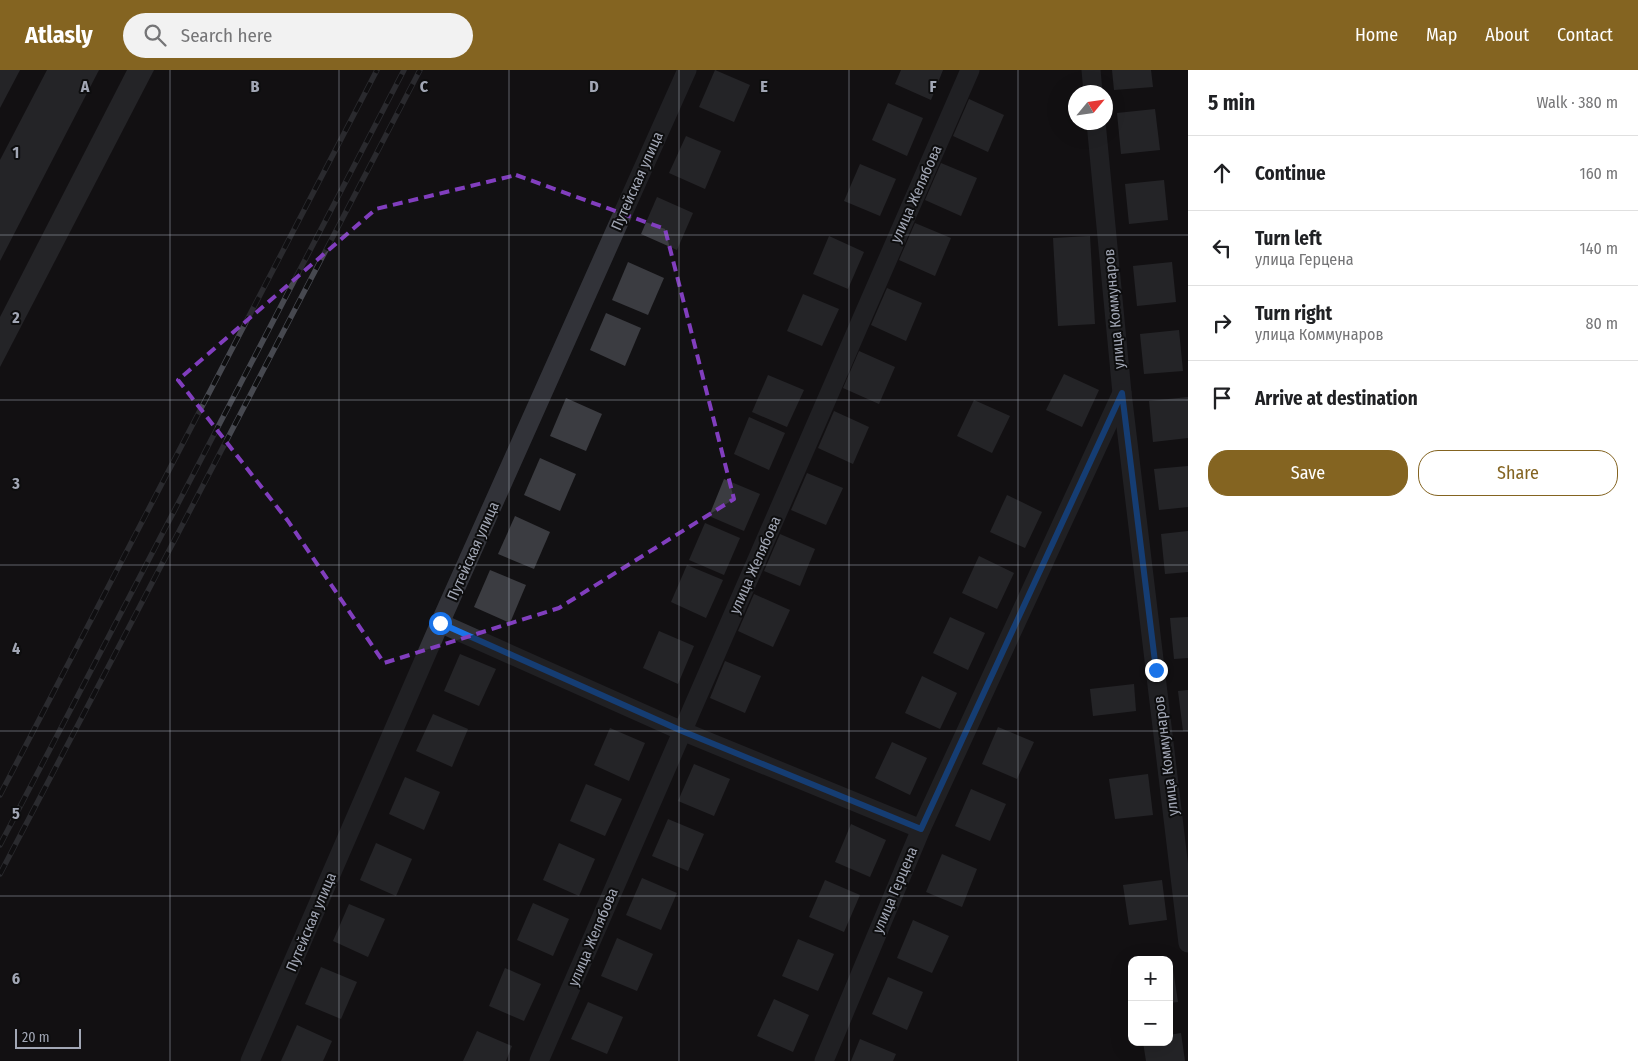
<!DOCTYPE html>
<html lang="en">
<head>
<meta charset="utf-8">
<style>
	:root { --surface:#fff; --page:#f2f2f2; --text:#202124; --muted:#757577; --line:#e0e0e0; --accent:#846421 }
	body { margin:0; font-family:"Fira Sans Condensed",sans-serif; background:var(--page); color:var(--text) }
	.controls { position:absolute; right:15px; bottom:15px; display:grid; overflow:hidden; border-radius:10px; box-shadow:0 5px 20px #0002 }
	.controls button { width:45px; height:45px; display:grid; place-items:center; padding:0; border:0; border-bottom:1px solid var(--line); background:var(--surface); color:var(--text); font:25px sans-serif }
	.compass { position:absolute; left:1068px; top:15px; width:45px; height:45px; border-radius:50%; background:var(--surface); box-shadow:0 5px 20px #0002; rotate:61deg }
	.scale { position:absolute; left:15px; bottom:12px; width:66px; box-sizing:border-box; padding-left:5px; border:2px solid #a2a7b5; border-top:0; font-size:14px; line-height:18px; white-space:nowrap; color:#a2a7b5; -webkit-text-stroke:4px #0d0d0e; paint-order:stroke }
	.stop { position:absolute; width:15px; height:15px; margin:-11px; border:4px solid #1a73e8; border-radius:50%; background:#fff }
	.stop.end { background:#1a73e8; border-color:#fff; box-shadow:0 1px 5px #0008 }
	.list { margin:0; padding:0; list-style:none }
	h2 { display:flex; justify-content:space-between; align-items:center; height:65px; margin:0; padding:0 20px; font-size:21px }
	h2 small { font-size:16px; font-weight:400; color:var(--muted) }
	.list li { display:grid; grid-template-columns:32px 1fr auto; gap:15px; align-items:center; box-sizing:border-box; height:75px; padding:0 20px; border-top:1px solid var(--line) }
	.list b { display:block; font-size:19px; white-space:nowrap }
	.list p { margin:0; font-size:16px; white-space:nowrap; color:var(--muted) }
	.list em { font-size:16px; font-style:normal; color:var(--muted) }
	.actions { display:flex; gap:10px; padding:15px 20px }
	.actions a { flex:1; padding:11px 0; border:1px solid var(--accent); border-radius:20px; text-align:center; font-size:18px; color:var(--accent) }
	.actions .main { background:var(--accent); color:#fff }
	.icon { flex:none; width:28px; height:28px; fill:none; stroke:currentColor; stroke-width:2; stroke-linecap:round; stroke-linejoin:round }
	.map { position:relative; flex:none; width:1188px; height:991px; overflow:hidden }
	header { display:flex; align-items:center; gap:30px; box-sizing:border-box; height:70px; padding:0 25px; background:var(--accent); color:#fff }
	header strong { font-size:24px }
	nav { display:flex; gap:28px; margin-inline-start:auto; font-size:18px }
	.search { width:350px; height:45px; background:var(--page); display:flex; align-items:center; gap:12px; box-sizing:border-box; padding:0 18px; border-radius:28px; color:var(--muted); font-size:19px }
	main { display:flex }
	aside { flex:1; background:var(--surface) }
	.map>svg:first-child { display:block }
	.building { fill:#3b3c41 }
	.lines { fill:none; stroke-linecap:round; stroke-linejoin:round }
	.minor { stroke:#323339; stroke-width:19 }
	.rail-casing { stroke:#474950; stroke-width:5.5 }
	.rail { stroke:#0d0d0e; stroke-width:4; stroke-dasharray:11; stroke-linecap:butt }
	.route { stroke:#1a73e8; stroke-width:6 }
	.marked { fill:none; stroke:#813ebe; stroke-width:4; stroke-dasharray:10 6; stroke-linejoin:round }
	.grid { fill:none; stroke:#a2a7b5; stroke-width:1; stroke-opacity:0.55 }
	.labels { text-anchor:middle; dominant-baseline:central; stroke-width:4; stroke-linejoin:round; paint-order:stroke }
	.street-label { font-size:15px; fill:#a2a7b5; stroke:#0d0d0e }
	.grid-label { font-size:16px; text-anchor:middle; font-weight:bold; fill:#a2a7b5; stroke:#0d0d0e; stroke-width:4; stroke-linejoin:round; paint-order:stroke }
</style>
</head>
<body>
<header>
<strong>Atlasly</strong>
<div class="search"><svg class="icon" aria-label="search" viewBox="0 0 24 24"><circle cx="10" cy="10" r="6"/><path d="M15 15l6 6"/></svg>Search here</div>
<nav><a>Home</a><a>Map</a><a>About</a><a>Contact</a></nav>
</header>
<main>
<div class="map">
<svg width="1188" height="991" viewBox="0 0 1188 991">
	<rect width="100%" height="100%" fill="#121113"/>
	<g class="building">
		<polygon points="0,0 20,0 0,38"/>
		<polygon points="47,0 99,0 0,191 0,90"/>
		<polygon points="127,0 154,0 0,297 0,247"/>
		<polygon points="715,0 750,15 734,52 699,37"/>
		<polygon points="901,0 943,0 931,30 895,14"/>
		<polygon points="1112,0 1151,0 1153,17 1114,20"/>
		<polygon points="969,29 1004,45 988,82 953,66"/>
		<polygon points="888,33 923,48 907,86 872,70"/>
		<polygon points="1155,39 1160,80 1121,84 1117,43"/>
		<polygon points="686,66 721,81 705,119 669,103"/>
		<polygon points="941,93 977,108 961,146 925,130"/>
		<polygon points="860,94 896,109 880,146 844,131"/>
		<polygon points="1164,110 1168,150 1129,154 1125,114"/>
		<polygon points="657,127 693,143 677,180 641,164"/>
		<polygon points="915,153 951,168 935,206 899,190"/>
		<polygon points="829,166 864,182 848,219 813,204"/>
		<polygon points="1090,166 1095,254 1058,256 1053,168"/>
		<polygon points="628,192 664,208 648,245 612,230"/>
		<polygon points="1172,192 1176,232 1137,236 1133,196"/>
		<polygon points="887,218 922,233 906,271 871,255"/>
		<polygon points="803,224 839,239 822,276 787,261"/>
		<polygon points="606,243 641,258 625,296 590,280"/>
		<polygon points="1179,260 1183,301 1144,304 1140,264"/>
		<polygon points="859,281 895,297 879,334 843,318"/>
		<polygon points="1064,304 1099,320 1082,357 1046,340"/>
		<polygon points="768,305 804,320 787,357 752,342"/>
		<polygon points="1188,327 1188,368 1153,372 1149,331"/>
		<polygon points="566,328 602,344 586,381 550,366"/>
		<polygon points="974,330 1010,346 992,383 957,366"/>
		<polygon points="834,341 869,357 853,394 818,378"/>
		<polygon points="749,347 785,363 769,400 734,384"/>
		<polygon points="540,388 576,404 560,441 524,425"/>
		<polygon points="1188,396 1188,437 1159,440 1154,399"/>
		<polygon points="807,403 843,418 826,455 791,440"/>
		<polygon points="724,409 760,424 744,461 709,446"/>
		<polygon points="1007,425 1042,442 1025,478 990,462"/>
		<polygon points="515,446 550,462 534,499 498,484"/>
		<polygon points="705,453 740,468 724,505 689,490"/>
		<polygon points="1188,461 1188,502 1165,504 1161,464"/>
		<polygon points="780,464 815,479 800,516 764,501"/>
		<polygon points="979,486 1014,503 997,539 962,523"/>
		<polygon points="687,495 723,510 706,548 671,532"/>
		<polygon points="490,500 526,515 510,553 474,537"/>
		<polygon points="754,524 790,540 773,577 738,561"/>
		<polygon points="950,547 985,563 968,600 933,583"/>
		<polygon points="1188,547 1188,588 1174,589 1170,548"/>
		<polygon points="659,561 694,576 678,614 643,598"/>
		<polygon points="460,584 496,599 479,636 444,621"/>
		<polygon points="725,591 761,606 745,643 710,628"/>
		<polygon points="922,606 957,623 940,659 905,643"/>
		<polygon points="1134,614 1136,641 1093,646 1090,619"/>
		<polygon points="1188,620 1188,661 1183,661 1178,621"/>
		<polygon points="433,644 468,659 452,697 416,681"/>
		<polygon points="998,657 1034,672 1017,709 982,694"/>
		<polygon points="610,658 645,673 629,711 594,695"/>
		<polygon points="892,672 927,688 910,725 875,708"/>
		<polygon points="694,694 730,709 714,746 678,731"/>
		<polygon points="1148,704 1153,745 1115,749 1109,709"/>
		<polygon points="405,707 440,722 424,760 389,744"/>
		<polygon points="586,714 622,729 605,766 570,751"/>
		<polygon points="971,719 1006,734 990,771 955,756"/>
		<polygon points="668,749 704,764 688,801 652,786"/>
		<polygon points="851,754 886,770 870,807 835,792"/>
		<polygon points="376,773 412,789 396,826 360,810"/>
		<polygon points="559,773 595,789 579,826 543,810"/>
		<polygon points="942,784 977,799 962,837 926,822"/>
		<polygon points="642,808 677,823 661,860 626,845"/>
		<polygon points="825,810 860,825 844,862 809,847"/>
		<polygon points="1162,810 1167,850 1129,855 1123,815"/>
		<polygon points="533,833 569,849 553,886 517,870"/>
		<polygon points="349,834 385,849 368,887 333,871"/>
		<polygon points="913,850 949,866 932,903 897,888"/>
		<polygon points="617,868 653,884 637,921 601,906"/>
		<polygon points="798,869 834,884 818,921 782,906"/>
		<polygon points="1169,892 1172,892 1178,932 1169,933"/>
		<polygon points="321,897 357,912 341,949 305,934"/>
		<polygon points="505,898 541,914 524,951 489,936"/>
		<polygon points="888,907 923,922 907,960 872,944"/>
		<polygon points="774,929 809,945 793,982 757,966"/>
		<polygon points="588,932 623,947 607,984 571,969"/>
		<polygon points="297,955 332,971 323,991 281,991"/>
		<polygon points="477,961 512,976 506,991 463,991"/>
		<polygon points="1181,963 1185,991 1146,991 1143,972 1169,972 1169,965"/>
		<polygon points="860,969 896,984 893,991 851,991"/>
	</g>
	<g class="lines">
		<g class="minor">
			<polyline points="1091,0 1093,22"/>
			<polyline points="1096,52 1122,323 1188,873"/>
			<polyline points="440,553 682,661 921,759"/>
			<polyline points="250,991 440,553 687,0"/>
			<polyline points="539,991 970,0"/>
			<polyline points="824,991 921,759 1122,323"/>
		</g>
		<defs>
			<g id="rail">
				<polyline points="0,725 377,0"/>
				<polyline points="0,775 404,0"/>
				<polyline points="0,804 420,0"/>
			</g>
		</defs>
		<use href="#rail" class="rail-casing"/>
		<use href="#rail" class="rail"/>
	</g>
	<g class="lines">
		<polyline class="route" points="440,553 682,661 921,759 1122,323 1156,600"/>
	</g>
	<path d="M0 0H1188V991H0ZM516 105 665 159 734 429 559 538 384 593 288 451 178 310 376 139Z" fill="#121113" fill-opacity=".55" fill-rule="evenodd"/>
	<path class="marked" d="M516 105 665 159 734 429 559 538 384 593 288 451 178 310 376 139Z"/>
	<path class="grid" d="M170 0V991M339 0V991M509 0V991M679 0V991M849 0V991M1018 0V991M0 165H1188M0 330H1188M0 495H1188M0 661H1188M0 826H1188"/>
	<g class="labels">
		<g class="street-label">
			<text transform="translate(637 111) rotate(-66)">Путейская улица</text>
			<text transform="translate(916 124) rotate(-66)">улица Желябова</text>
			<text transform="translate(1114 239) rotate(-95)">улица Коммунаров</text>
			<text transform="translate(473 481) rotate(-66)">Путейская улица</text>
			<text transform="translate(755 495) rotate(-66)">улица Желябова</text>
			<text transform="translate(1166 686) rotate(-97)">улица Коммунаров</text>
			<text transform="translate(895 820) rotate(-67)">улица Герцена</text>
			<text transform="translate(311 852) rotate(-67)">Путейская улица</text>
			<text transform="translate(593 867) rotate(-67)">улица Желябова</text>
		</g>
	</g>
	<g class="grid-label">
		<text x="85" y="22">A</text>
		<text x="255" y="22">B</text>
		<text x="424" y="22">C</text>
		<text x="594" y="22">D</text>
		<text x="764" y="22">E</text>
		<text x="933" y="22">F</text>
		<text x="16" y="88">1</text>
		<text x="16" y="253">2</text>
		<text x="16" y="419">3</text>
		<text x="16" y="584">4</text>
		<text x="16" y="749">5</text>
		<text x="16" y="914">6</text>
	</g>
</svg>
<div class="controls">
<button>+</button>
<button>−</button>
</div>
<svg class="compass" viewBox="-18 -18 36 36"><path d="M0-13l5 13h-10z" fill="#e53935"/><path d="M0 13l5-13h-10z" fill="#757577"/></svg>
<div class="scale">20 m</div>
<div class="stop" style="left:440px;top:553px"></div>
<div class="stop end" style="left:1156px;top:600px"></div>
</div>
<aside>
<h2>5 min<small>Walk · 380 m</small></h2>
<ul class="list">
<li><svg class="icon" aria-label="ahead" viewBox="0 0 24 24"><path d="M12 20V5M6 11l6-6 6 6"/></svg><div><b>Continue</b></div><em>160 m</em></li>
<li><svg class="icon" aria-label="left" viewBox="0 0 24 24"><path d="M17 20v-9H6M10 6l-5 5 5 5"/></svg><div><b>Turn left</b><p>улица Герцена</p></div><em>140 m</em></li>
<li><svg class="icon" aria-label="right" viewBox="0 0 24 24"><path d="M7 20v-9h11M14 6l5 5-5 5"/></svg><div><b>Turn right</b><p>улица Коммунаров</p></div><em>80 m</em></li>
<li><svg class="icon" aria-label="arrive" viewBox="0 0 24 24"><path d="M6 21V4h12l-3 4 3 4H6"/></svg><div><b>Arrive at destination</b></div></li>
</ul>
<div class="actions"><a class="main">Save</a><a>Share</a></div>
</aside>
</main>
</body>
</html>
